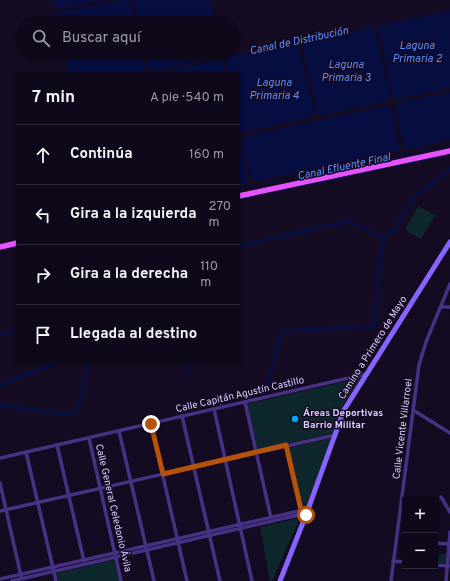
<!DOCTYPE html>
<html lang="es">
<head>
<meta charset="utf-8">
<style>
	:root { --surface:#0f081a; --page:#1d1627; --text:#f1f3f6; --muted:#9b9aa2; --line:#2f2939 }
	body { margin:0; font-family:Overpass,sans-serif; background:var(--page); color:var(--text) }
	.controls { position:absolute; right:12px; bottom:12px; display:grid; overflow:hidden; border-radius:0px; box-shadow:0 1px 3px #0004 }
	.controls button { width:36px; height:36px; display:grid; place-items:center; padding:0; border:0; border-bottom:1px solid var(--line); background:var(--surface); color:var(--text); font:20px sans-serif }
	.stop { position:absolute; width:12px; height:12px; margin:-9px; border:3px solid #b45309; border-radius:50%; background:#fff }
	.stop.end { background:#b45309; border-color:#fff; box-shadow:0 1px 4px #0008 }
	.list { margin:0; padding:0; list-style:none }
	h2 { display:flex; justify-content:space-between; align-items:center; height:52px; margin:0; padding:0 16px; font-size:17px }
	h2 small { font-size:13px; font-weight:400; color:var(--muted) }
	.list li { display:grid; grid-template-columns:26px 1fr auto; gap:12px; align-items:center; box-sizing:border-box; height:60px; padding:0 16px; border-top:1px solid var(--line) }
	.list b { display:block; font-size:15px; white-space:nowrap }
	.list em { font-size:13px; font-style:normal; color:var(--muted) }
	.icon { flex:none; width:22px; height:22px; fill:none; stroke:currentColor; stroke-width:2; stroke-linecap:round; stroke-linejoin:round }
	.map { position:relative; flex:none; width:450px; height:581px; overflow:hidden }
	.search { position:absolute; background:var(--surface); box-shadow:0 1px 3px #0004; left:16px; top:16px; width:224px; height:44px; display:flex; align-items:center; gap:10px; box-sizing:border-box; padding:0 14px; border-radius:22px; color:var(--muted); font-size:15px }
	.panel { position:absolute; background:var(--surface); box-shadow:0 1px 3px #0004; left:16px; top:72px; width:224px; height:292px; border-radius:0px }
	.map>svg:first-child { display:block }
	.green { fill:#0e272c }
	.water { fill:#050d41 }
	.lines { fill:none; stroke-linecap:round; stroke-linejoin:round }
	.stream { stroke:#050d41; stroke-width:1 }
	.canal { stroke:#050d41; stroke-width:3.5 }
	.minor { stroke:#473185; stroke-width:3.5 }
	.secondary { stroke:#8963ff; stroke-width:5 }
	.primary { stroke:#e453ff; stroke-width:5.5 }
	.route { stroke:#b45309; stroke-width:5 }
	.poi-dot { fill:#00a8f7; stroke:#140b22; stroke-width:1.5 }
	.labels { text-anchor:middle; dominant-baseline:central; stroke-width:3; stroke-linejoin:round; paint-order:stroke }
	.street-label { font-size:10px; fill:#dcf; stroke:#140b22 }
	.poi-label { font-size:10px; font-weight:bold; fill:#dcf; stroke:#140b22; text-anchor:start }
	.water-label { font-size:11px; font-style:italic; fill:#5a8fff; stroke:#140b22 }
</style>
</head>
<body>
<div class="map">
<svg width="450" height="581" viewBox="0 0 450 581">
	<rect width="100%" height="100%" fill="#140b22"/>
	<g class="green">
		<polygon points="418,206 435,215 421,239 405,230"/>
		<polygon points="361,378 343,405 334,433 258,450 247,404"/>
		<polygon points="332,438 306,507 303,507 289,448"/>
		<polygon points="300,518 272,581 270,581 260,527"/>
		<polygon points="439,554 446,554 445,563 438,563"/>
		<polygon points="114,560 119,581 58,581 56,573"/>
	</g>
	<g class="water">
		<polygon points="53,0 105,0 61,9 56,8"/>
		<path d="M119 0H130L135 23H58C57 19 55 15 60 12Z"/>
		<polygon points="133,0 210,0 215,23 138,23"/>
		<polygon points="446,12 450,12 450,88 396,99 392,96 379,29 380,26"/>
		<polygon points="371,28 375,30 390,98 387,101 320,116 317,115 303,49 303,44 305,42"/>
		<path d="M293 44H296L299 47 314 113 313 116 309 118 242 132 240 129 239 125V73H228C227 68 224 62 228 57Z"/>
		<polygon points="65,53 142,53 145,67 143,71 137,73 69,73"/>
		<polygon points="145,53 220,53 218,56 154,70 149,69 148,67"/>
		<path d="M218 60C224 61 224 68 225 73H160Z"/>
		<polygon points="450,92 450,140 409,149 404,148 395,108 396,104 400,102"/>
		<polygon points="386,106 390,107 393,113 399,148 397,151 258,181 253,180 251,178 242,139 244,137 246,136"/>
		<path d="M239 140 248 179C247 183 243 183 239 184Z"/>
	</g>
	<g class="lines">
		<g class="stream">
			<polyline points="50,0 54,23"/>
			<polyline points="60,53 65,73"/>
			<polyline points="148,73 450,9"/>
			<polyline points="239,189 450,145"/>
			<polyline points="239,200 450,155"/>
			<polyline points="0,252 17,248"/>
		</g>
		<g class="canal">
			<polyline points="239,248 243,245 348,221 378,235 385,235 389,234 393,232 395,229 413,198 450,169"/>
			<polyline points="0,335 17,331"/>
			<polyline points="187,374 187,363"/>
			<polyline points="0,385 56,363"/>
			<path d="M264 395 282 331 375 326C377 296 377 264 385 235"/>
			<polyline points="0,405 71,415 78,410 88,363"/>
		</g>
		<g class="minor">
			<polyline points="441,307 450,307"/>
			<polyline points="245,402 271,518"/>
			<polyline points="214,409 252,581"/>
			<polyline points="413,410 450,433"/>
			<polyline points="182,416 220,581"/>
			<polyline points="151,424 187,581"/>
			<polyline points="119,431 154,581"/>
			<polyline points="89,438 121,581"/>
			<polyline points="57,445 84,561"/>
			<polyline points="286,445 302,511"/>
			<polyline points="26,452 56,581"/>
			<polyline points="0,458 366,374"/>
			<polyline points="0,483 21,576"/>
			<polyline points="441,497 450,512"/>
			<polyline points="0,511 335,435"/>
			<polyline points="435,543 449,544"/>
			<polyline points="393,561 405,562"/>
			<polyline points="435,565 450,566"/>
			<polyline points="0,579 308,509"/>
			<polyline points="12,581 303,514 306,515"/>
			<polyline points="391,581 419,365 426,342 450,284"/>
			<polyline points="446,581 450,532"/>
		</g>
		<polyline class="secondary" points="280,581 306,515 344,410 450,242"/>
		<g class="primary">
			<polyline points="239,196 450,151"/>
			<polyline points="0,247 17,243"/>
		</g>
	</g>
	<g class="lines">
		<polyline class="route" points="151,424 163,474 286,445 302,514 306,515"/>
	</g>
	<circle class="poi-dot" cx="295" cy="419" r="4"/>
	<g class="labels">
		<g class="street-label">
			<text transform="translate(373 348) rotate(-58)">Camino a Primero de Mayo</text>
			<text transform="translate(240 395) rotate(-13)">Calle Capitán Agustín Castillo</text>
			<text transform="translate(403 429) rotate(-83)">Calle Vicente Villarroel</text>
			<text transform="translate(113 508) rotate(77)">Calle General Celedonio Ávila</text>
		</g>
		<g class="poi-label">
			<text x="303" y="413">Áreas Deportivas<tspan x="303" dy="12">Barrio Militar</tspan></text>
		</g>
		<g class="water-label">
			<text transform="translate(299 41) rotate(-12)">Canal de Distribución</text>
			<text x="417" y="46">Laguna<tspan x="417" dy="13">Primaria 2</tspan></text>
			<text x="346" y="65">Laguna<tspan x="346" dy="13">Primaria 3</tspan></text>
			<text x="274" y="83">Laguna<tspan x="274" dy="13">Primaria 4</tspan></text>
			<text transform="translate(344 167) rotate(-12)">Canal Efluente Final</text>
		</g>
	</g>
</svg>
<div class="controls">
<button>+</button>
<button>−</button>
</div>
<div class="stop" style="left:306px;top:515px"></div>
<div class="stop end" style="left:151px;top:424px"></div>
<div class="search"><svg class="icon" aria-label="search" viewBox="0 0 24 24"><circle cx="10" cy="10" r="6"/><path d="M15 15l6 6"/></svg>Buscar aquí</div>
<section class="panel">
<h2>7 min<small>A pie · 540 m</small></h2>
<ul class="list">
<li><svg class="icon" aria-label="ahead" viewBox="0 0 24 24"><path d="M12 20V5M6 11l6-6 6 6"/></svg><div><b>Continúa</b></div><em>160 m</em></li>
<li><svg class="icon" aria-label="left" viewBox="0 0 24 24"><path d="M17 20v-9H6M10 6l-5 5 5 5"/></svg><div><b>Gira a la izquierda</b></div><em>270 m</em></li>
<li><svg class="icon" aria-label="right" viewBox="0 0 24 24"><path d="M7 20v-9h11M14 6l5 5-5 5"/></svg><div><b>Gira a la derecha</b></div><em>110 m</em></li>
<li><svg class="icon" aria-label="arrive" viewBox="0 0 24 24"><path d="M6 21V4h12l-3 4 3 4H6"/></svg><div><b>Llegada al destino</b></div></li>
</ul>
</section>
</div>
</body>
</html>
